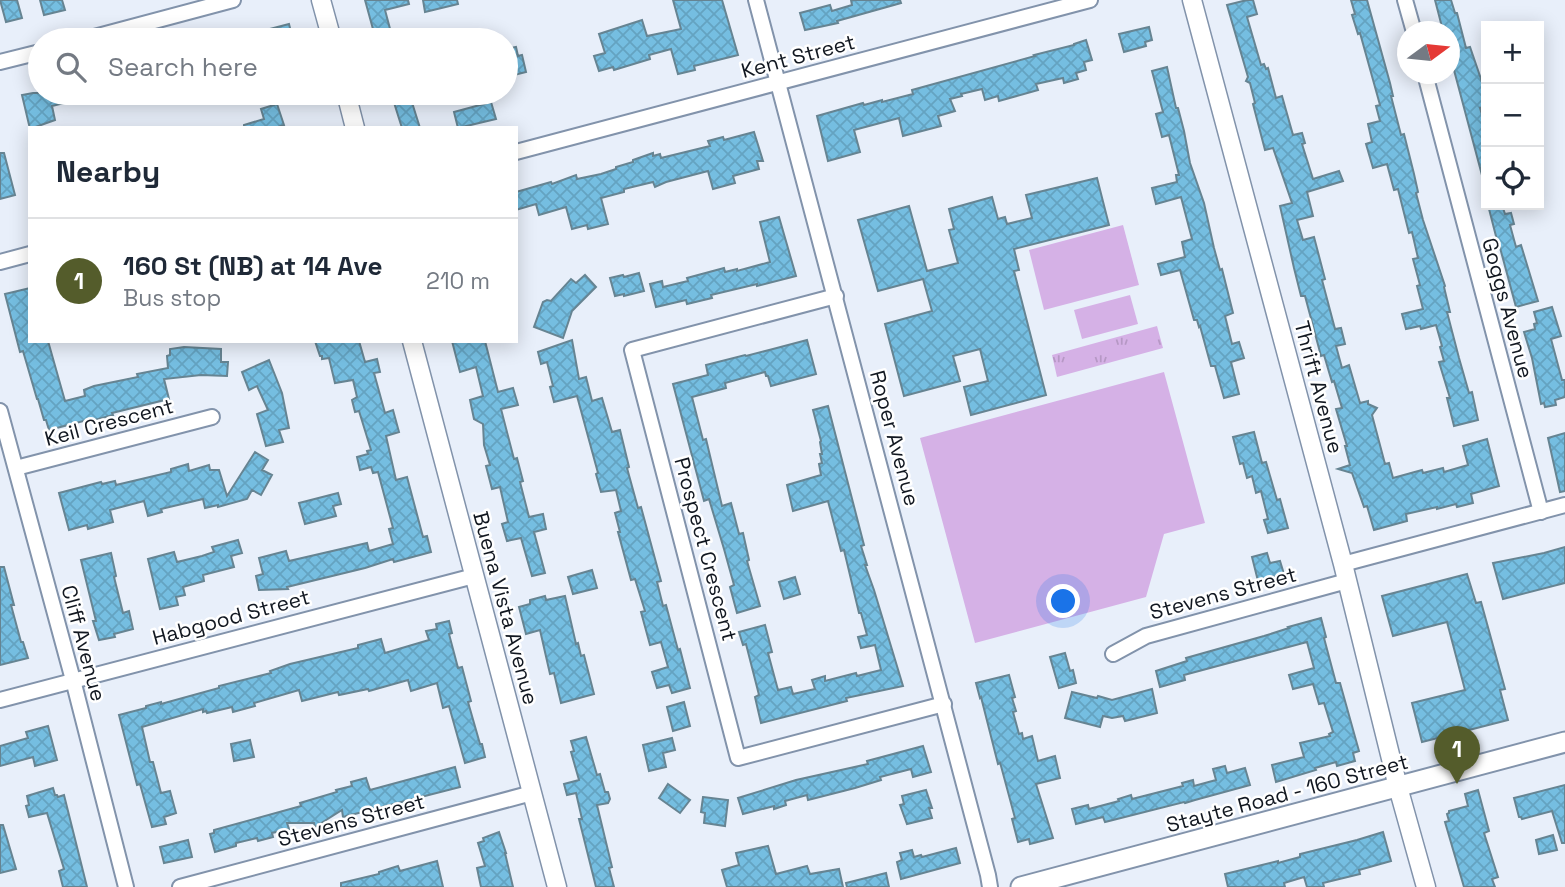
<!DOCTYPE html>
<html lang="en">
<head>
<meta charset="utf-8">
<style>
	:root { --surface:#fff; --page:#f6f6f7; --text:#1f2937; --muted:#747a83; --line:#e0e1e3; --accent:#545c2b }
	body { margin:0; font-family:"Space Grotesk",sans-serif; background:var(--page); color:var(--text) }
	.controls { position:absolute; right:21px; top:21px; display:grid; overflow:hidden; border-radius:0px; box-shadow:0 4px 18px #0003 }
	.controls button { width:63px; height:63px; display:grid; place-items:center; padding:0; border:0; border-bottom:2px solid var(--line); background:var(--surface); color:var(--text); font:35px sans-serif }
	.compass { position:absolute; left:1397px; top:21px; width:63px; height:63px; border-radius:50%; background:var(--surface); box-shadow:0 4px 18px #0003; rotate:75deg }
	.you { position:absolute; left:1064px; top:602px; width:24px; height:24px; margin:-18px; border:5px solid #fff; border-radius:50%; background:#1a73e8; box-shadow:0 0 0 10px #1a73e833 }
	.badge { display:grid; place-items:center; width:46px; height:46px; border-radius:50%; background:var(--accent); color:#fff; font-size:23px; font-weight:700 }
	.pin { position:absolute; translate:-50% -58px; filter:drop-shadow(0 2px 4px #0008) }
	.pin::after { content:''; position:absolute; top:37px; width:24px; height:21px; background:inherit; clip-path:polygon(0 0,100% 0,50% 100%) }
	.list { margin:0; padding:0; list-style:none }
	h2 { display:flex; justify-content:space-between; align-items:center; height:91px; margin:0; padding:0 28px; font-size:30px }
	h2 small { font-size:23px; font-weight:400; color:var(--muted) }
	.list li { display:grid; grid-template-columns:46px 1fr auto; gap:21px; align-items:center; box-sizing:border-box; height:126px; padding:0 28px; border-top:2px solid var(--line) }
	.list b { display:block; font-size:26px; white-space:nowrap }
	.list p { margin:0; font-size:23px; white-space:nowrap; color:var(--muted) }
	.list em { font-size:23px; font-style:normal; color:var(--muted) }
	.icon { flex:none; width:38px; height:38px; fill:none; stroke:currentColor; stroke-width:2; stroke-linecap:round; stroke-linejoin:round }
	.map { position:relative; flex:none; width:1565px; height:887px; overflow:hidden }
	.search { position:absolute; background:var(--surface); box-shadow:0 4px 18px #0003; left:28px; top:28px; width:490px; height:77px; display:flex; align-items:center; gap:18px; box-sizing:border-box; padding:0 24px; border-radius:38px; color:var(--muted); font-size:26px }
	.panel { position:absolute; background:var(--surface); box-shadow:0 4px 18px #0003; left:28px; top:126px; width:490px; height:217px; border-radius:0px }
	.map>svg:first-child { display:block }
	.grass { fill:url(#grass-tufts) }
	.garden { fill:#d5b1e6 }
	.building { fill:url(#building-cross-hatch); stroke:#668492; stroke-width:2 }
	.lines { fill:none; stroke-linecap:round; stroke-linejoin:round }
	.minor-casing { stroke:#8293ab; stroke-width:18 }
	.tertiary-casing { stroke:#8293ab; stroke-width:21 }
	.secondary-casing { stroke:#8293ab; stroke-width:23 }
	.minor { stroke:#fff; stroke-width:14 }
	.tertiary { stroke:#fff; stroke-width:18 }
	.secondary { stroke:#fff; stroke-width:19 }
	.labels { text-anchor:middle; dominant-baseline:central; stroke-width:5; stroke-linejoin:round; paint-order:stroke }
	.street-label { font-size:21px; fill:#111720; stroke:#fff }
</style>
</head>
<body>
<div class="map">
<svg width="1565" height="887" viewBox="0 0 1565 887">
	<defs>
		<pattern id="grass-tufts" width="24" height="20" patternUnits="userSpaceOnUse" patternTransform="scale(1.75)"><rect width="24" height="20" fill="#d5b1e6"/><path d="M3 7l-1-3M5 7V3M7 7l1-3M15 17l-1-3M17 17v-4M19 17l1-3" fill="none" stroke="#b698c5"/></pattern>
		<pattern id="building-cross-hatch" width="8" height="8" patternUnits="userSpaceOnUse" patternTransform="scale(1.75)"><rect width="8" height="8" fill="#75bee1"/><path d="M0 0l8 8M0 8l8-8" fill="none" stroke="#64a3c1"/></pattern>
	</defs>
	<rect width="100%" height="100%" fill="#e8effa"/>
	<polygon class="grass" points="1157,326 1163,348 1057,377 1052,355"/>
	<g class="garden">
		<polygon points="1123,225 1139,285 1044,310 1029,250"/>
		<polygon points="1130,295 1138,324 1082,339 1074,310"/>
		<polygon points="1164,372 1205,523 1164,534 1146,597 975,643 920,438"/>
	</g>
	<g class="building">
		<polygon points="0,0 17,0 22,18 6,22"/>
		<polygon points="40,0 62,0 65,10 44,15"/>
		<polygon points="365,0 408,0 409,4 385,10 393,40 376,40"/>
		<polygon points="423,0 457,0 458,4 425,12"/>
		<polygon points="673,0 722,0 738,55 694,66 695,70 678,74 671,49 649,55 650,59 614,70 613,67 599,71 594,56 605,53 599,34 642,20 647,36 681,29"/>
		<polygon points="851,0 900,0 901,3 837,21 838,23 805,30 800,13 830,5 832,11 852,5"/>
		<polygon points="1247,0 1253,0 1257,14 1247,17 1261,65 1264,64 1266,69 1268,68 1276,98 1282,96 1293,135 1302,133 1305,143 1302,144 1313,179 1339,171 1343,181 1307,192 1313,216 1297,220 1303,240 1314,237 1325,279 1322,280 1335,329 1341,328 1345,344 1336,346 1342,368 1349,365 1360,403 1368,401 1368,404 1377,408 1372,415 1385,464 1389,463 1393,478 1422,470 1423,473 1443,468 1444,472 1468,465 1463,446 1487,439 1499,486 1471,494 1473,503 1457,507 1456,504 1437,509 1437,507 1406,514 1407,521 1374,530 1367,506 1364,507 1352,473 1338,469 1350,465 1345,446 1347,446 1336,409 1342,408 1334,381 1332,382 1324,355 1321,356 1305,296 1301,296 1294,268 1280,206 1292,203 1273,148 1265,150 1253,104 1255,103 1250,83 1246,81 1248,77 1227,5"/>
		<polygon points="1351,0 1367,0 1390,83 1393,96 1391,96 1401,135 1404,134 1414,174 1418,192 1416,193 1423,220 1445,286 1444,287 1450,312 1447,312 1459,358 1469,393 1472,392 1478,420 1454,426 1447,398 1450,398 1439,362 1444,361 1440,347 1442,346 1436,325 1421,329 1420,326 1406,329 1402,314 1423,309 1417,286 1420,285 1413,259 1418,258 1412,232 1409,233 1398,189 1394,190 1387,164 1373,168 1366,144 1372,142 1368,124 1380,121 1376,106 1380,105 1360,33 1358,34 1352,15 1355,14"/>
		<polygon points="1435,0 1451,0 1455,13 1457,13 1466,48 1470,47 1481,79 1486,98 1486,106 1480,108 1486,129 1486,179 1483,179 1450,55 1450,32 1445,32 1444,27 1442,27"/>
		<polygon points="289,24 293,40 269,40 266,30"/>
		<polygon points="1149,27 1152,40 1145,42 1146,46 1124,52 1119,34"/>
		<polygon points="1086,40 1092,60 1084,62 1086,70 1076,73 1078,79 1064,83 1063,78 1036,84 1038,90 999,101 998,96 985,100 982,89 961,94 962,96 950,99 955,111 938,116 941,126 903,136 899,118 854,130 860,152 828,161 817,116 863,103 864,105 882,100 882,102 913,94 912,90 1035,56 1034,55 1074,45 1074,44"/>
		<polygon points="516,47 518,56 522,55 526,72 506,77 506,49"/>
		<polygon points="1167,67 1176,108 1178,108 1184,131 1190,163 1204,203 1214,248 1220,270 1222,269 1233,313 1225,316 1232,344 1239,342 1244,358 1231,362 1239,394 1224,398 1215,366 1211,366 1200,326 1199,327 1197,320 1194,320 1180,270 1161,275 1158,264 1185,257 1182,242 1192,239 1181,197 1156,204 1152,188 1177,182 1176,175 1179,175 1169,135 1162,137 1156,114 1163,112 1152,71"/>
		<polygon points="33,93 88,93 88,97 52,106 55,120 30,129 22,95"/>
		<polygon points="391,93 409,93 420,128 402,128"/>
		<polygon points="491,102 496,119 458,128 454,112"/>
		<polygon points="277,104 284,125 275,128 244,128 244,125 264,119 261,109"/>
		<polygon points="754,132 763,161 757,161 759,169 733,176 735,183 713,189 708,171 666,182 655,187 653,182 624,189 624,192 601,198 608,224 588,229 587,225 572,229 566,207 539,215 536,204 516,210 516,192 551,182 552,184 576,175 577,179 601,174 616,169 616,167 633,162 633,160 653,153 653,156 660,154 661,158 710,146 708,141 723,137 724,140"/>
		<polygon points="0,153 4,153 15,195 0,199"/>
		<polygon points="1097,178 1109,225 1014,249 1019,270 1014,271 1046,395 971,415 964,387 988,381 980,349 953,356 960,381 904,396 885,324 932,311 923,279 878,291 858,220 909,206 927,271 958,263 949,230 954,229 949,209 992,197 998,219 1005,217 1007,224 1032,218 1026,195"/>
		<polygon points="1488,205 1502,205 1505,214 1511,213 1514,224 1510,225 1516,247 1521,245 1538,301 1516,307 1499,244 1498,244"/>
		<polygon points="779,217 796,276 757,286 757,284 711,295 712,298 687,304 686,300 656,307 650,284 662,281 663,287 688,281 687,278 724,268 725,272 737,269 737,271 770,262 760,222"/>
		<polygon points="639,273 644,291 624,296 624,294 615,296 610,278 623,275 624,277"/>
		<polygon points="585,275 596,287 572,311 563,338 534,327 543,302 547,300 551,301 571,279 576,283"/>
		<polygon points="30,288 30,341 48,341 65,401 85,396 84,390 94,386 138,377 137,374 168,368 167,356 170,355 170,349 184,347 221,349 221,362 228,362 227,376 201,375 164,379 169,399 112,413 113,415 91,421 91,419 49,430 46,420 44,420 38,399 37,399 23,351 20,352 5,294"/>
		<polygon points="1552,307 1561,336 1551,339 1562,380 1565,380 1565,397 1555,400 1556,405 1545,407 1544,403 1541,404 1532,358 1524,332 1535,329 1534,324 1537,323 1534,312"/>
		<polygon points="572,340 579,379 586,377 592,401 602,398 612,432 620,430 629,467 627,468 638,508 641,507 661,581 657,582 663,606 666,605 678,650 680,649 690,688 672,693 669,685 657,688 652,672 668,667 661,642 650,645 641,612 645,611 635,579 631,580 618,532 620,532 615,513 621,511 616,490 601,492 596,474 598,473 577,396 554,402 550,387 553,386 547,362 541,364 538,352"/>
		<polygon points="807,340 816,374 771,386 768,376 766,376 765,372 725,383 726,388 692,397 703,440 706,439 722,506 731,503 739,534 743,533 749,560 747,561 760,606 737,613 730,587 734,585 724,549 709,499 704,501 673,384 708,375 706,365 745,355 746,356 773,349"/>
		<polygon points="315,341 359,341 365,362 377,359 380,372 374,373 385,413 393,410 399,432 386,436 396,480 407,477 423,537 427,536 431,552 394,562 393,559 365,568 287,587 288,589 259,590 256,576 263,574 259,558 286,551 289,561 367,543 369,551 393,544 389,529 393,528 378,472 373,473 371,467 360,470 357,457 368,454 367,451 371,450 359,411 355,412 352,400 357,397 353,380 335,383 329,358 322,359 322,356 320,356"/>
		<polygon points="452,341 485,341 498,392 513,388 518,405 501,409 514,459 517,458 523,481 520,482 529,517 543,514 546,529 534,532 545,573 532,576 521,538 507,541 502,524 508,522 500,487 492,489 486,466 490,465 484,445 483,424 474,419 470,400 483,396 476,367 460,372"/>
		<polygon points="269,360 282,393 289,428 279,430 283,442 266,446 257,414 268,410 257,386 249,390 242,372"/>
		<polygon points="828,406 864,545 861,546 867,565 865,565 874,590 903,686 846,698 847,701 761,723 755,697 759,695 746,644 743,645 739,632 765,625 772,652 768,653 778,690 791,687 793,694 815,689 812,680 825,676 825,681 856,673 857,676 881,670 875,645 861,648 858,637 867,635 861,613 859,613 844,550 841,551 828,501 793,511 787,485 821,475 819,464 822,463 820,454 822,454 820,442 821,441 813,410"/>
		<polygon points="1254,432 1262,463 1266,462 1277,500 1280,499 1288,528 1268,533 1264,520 1268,519 1261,491 1256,493 1252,476 1247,478 1243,463 1240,464 1233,437"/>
		<polygon points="1565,433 1565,491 1560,492 1548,438"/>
		<polygon points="255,452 268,460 262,470 272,475 261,495 252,490 247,499 218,507 218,505 205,508 203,499 161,509 162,512 148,516 144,501 110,510 113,522 88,529 87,525 69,530 59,493 101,482 102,484 115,481 116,485 171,472 171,469 188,464 189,471 209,465 210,470 219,470 227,496"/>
		<polygon points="338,493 341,504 333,506 336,516 305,524 299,503"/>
		<polygon points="238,540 242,553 231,556 234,567 203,575 204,581 183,587 185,595 176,597 178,605 160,609 148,559 174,552 177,562 202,556 214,552 212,547"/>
		<polygon points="1565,547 1565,583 1503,599 1493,563 1544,553"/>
		<polygon points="111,553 116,576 114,577 123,613 129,611 133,629 114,634 115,637 99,640 93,621 96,621 81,560"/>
		<polygon points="1267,553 1270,563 1280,561 1284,574 1258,581 1252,557"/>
		<polygon points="0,567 4,567 14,605 11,605 21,642 23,642 28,658 0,665"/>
		<polygon points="592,570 597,588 573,594 568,577"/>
		<polygon points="1467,574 1476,603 1481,602 1505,689 1500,690 1508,720 1422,742 1412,703 1465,690 1447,622 1393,636 1382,596"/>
		<polygon points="795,577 800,594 784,599 779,582"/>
		<polygon points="545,596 546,600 565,596 576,644 578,643 581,656 584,655 594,694 561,703 554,673 550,674 540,630 526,634 519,607 530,604 530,600"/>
		<polygon points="1321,618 1326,637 1324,638 1336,683 1340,683 1359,751 1353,753 1355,761 1337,766 1336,762 1315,768 1316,770 1276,782 1272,765 1304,757 1300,743 1330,736 1329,734 1333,732 1324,703 1319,704 1313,684 1293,689 1289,675 1314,668 1307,642 1184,675 1185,680 1160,687 1156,671 1187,661 1186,658 1264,636 1289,628 1288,627"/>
		<polygon points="449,621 452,633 449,634 458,668 462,667 471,701 468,702 480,744 482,744 485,757 465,763 449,706 443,708 437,683 411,691 408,680 369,691 368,689 339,695 338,692 302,701 299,690 254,703 255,706 233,712 232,707 207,713 206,711 203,712 203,709 142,727 150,762 153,762 161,793 170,791 176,813 164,817 166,824 152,827 140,784 137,785 119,715 146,708 146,706 161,702 161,704 219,688 219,686 271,673 270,671 290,664 358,648 358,645 381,639 385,653 429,640 426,631 437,629 436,624"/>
		<polygon points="1065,653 1070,671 1073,670 1076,683 1059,688 1050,657"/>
		<polygon points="1009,675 1015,697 1012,698 1016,711 1013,712 1019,734 1022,733 1023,739 1032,736 1038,761 1055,756 1060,778 1036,784 1053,838 1030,844 1029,839 1018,842 1012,819 1015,818 1001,766 1000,763 998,764 981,697 980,698 976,683"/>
		<polygon points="1152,689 1157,713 1125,721 1123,716 1112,718 1103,716 1100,727 1065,718 1072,692 1097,698 1098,696 1112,700"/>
		<polygon points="684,702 690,726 673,731 667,707"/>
		<polygon points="48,726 57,760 35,766 33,757 0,766 0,746 28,738 26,732"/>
		<polygon points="586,737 597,775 600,774 605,792 608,792 610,799 608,803 597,805 612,867 609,868 614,887 596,887 579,819 582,819 576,793 567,795 564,784 579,780 571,752 574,751 571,741"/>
		<polygon points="672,738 675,750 663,753 666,767 649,771 643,745"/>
		<polygon points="250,740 254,757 234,761 231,744"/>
		<polygon points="923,746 931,772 913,777 911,769 880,777 881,780 855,788 808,800 807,795 785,801 786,805 774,809 774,806 743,814 738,798 796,780 868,764 867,761"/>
		<polygon points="1225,766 1227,773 1245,768 1250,785 1195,800 1185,803 1184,802 1105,822 1103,817 1076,824 1072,809 1088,805 1089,809 1119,801 1118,799 1131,795 1132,799 1183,786 1182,783 1193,780 1194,786 1216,780 1213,769"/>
		<polygon points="455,767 460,787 343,817 342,810 315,827 314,823 287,823 289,829 272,833 273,837 258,841 257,838 236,843 236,846 215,852 210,834 214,833 214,830 301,806 300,803 337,792 336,790 352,786 351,782 366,778 370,790"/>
		<polygon points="668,784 690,800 680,813 659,798"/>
		<polygon points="1565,785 1565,843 1562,843 1552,811 1522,819 1521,817 1519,817 1514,798"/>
		<polygon points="53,788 55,795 57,795 58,797 64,795 87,887 63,887 59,871 64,869 47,813 29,817 26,806 29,805 27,796"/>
		<polygon points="926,790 932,808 929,808 932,818 907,824 900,805 904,804 902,796"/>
		<polygon points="1478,790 1489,831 1484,833 1498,877 1492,879 1495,887 1464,887 1445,822 1449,821 1447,814 1449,813 1449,811 1468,806 1465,794"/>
		<polygon points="703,797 728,800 725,826 704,823 705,813 701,812"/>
		<polygon points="0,825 3,825 16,869 0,873"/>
		<polygon points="499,832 506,853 505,853 513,887 481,887 477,868 485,866 478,843 484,841 483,838"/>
		<polygon points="1383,832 1391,861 1359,870 1360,874 1323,883 1324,887 1307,887 1304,877 1284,883 1285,887 1228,887 1225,874 1278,861 1278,863 1300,857 1300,854 1357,840"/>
		<polygon points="1553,835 1557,850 1539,854 1536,840"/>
		<polygon points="188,840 192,857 164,863 160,847"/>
		<polygon points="768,846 776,874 807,866 810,874 839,869 843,887 727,887 722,870 739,865 736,853"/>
		<polygon points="956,848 960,863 901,879 897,862 902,860 900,853 912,850 914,857 921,855 922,857"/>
		<polygon points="437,861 443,887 341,887 341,883 379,874 379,872 398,866 400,871"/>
		<polygon points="886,873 889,887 847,887 846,883"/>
	</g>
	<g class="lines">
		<defs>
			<g id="minor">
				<polyline points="756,0 988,875 990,887"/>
				<polyline points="1405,0 1414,32"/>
				<polyline points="83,40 233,0"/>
				<polyline points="0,62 40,52"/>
				<polyline points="1425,74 1541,512"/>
				<polyline points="516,152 1090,0"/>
				<polyline points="0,262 30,254"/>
				<polyline points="836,296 632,350 738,758 944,704"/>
				<polyline points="0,411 73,680 126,887"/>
				<polyline points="16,468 212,417"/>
				<polyline points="1343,564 1565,505"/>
				<polyline points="1113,654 1146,636 1347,581"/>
				<polyline points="0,700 474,576"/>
				<polyline points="180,887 532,793"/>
			</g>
			<g id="tertiary">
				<polyline points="321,0 332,40"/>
				<polyline points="1192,0 1343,564 1398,787 1426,887"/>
				<polyline points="346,93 355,128"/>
				<polyline points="412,341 557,887"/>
			</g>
			<polyline id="secondary" points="1021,887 1565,742"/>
		</defs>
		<use href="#minor" class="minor-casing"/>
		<use href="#tertiary" class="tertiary-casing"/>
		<use href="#secondary" class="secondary-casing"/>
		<use href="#minor" class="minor"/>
		<use href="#tertiary" class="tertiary"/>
		<use href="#secondary" class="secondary"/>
	</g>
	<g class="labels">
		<g class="street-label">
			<text transform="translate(798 56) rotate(-15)">Kent Street</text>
			<text transform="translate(1508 308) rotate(75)">Goggs Avenue</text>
			<text transform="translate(1319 387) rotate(75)">Thrift Avenue</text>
			<text transform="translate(109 422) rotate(-15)">Keil Crescent</text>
			<text transform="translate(895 438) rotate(75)">Roper Avenue</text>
			<text transform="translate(706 549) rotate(75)">Prospect Crescent</text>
			<text transform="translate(1223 593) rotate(-15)">Stevens Street</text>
			<text transform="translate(506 608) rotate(75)">Buena Vista Avenue</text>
			<text transform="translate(231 617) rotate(-15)">Habgood Street</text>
			<text transform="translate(84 643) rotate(75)">Cliff Avenue</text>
			<text transform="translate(1287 793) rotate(-15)">Stayte Road - 160 Street</text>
			<text transform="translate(351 820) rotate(-15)">Stevens Street</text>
		</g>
	</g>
</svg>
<div class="controls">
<button>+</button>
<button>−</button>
<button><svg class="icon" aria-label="locate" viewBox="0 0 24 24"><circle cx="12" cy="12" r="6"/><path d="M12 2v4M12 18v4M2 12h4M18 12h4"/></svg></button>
</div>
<svg class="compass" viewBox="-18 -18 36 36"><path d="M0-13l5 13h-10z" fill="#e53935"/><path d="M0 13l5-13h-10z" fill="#747a83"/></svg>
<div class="you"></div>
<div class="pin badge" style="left:1457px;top:784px">1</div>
<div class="search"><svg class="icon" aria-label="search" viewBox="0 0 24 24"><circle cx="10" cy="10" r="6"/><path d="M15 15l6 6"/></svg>Search here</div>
<section class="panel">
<h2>Nearby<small></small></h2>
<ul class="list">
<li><span class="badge">1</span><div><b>160 St (NB) at 14 Ave</b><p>Bus stop</p></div><em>210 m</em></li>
</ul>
</section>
</div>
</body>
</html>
